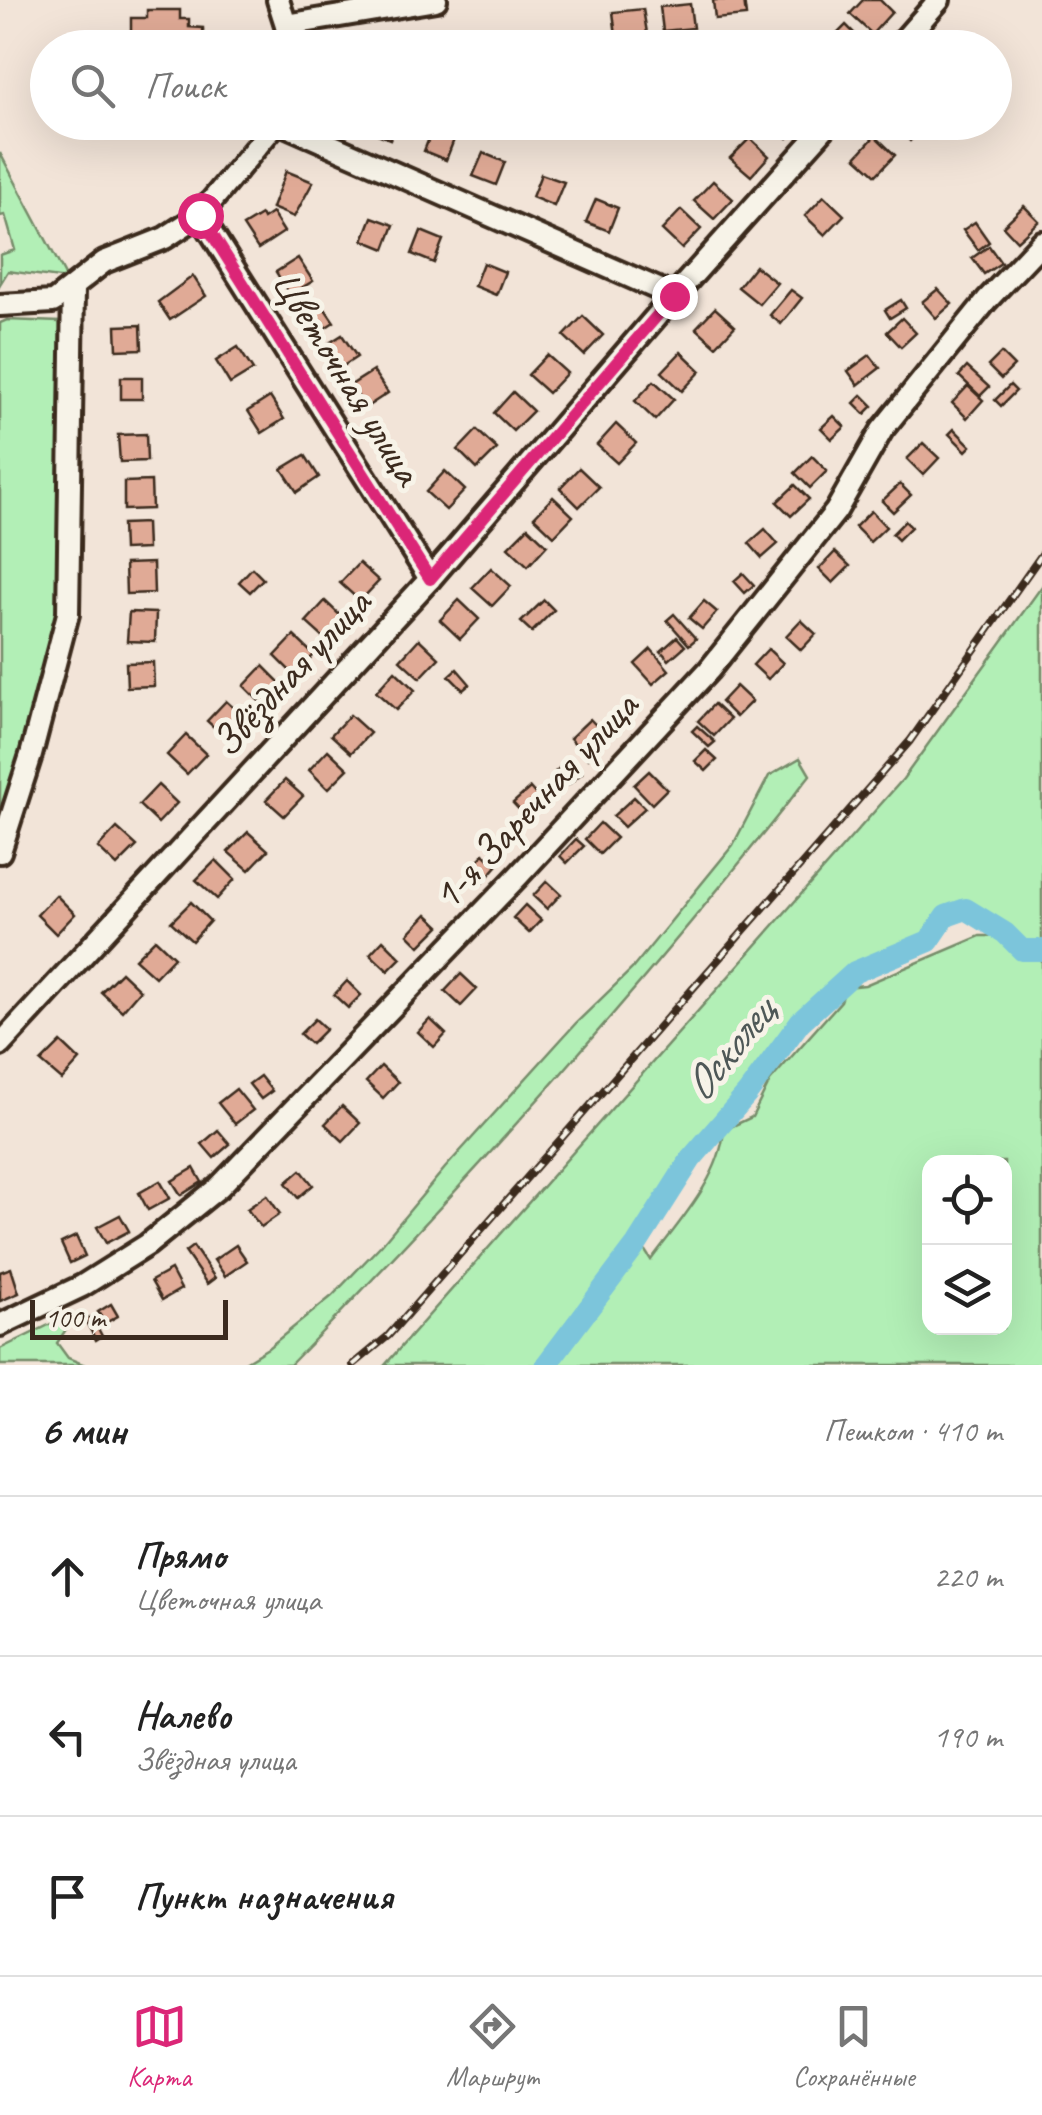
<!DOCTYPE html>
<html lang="ru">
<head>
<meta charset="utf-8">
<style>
	:root { --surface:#fff; --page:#f6f6f6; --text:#222; --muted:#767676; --line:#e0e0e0; --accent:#db2777 }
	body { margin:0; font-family:Caveat,sans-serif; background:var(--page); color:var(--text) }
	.controls { position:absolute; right:30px; bottom:30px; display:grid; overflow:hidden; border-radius:20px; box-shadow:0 10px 40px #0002 }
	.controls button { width:90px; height:90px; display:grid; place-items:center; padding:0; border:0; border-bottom:2px solid var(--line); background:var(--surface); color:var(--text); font:50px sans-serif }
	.scale { position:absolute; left:30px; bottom:25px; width:198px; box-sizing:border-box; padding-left:10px; border:5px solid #3b2a1e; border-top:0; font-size:28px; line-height:35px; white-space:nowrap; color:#3b2a1e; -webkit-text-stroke:8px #f7f3e8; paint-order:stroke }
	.stop { position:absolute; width:30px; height:30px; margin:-22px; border:8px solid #db2777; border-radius:50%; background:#fff }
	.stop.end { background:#db2777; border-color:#fff; box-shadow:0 2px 10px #0008 }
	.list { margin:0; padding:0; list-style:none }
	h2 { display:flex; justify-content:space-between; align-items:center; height:130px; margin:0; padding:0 40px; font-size:42px }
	h2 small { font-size:32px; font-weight:400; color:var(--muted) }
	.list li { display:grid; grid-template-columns:65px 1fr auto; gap:30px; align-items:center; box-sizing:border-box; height:160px; padding:0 40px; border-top:2px solid var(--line) }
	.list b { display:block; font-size:38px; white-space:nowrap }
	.list p { margin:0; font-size:32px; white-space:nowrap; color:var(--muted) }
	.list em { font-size:32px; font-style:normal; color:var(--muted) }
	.icon { flex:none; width:55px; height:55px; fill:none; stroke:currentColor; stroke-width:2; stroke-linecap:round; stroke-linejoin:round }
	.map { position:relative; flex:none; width:1042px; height:1365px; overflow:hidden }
	.search { position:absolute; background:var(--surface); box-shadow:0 10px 40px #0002; left:30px; right:30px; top:30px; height:110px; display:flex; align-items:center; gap:25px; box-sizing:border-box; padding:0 35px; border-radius:55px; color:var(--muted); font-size:38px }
	.sheet { height:610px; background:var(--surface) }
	nav { display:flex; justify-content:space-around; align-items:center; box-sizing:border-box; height:140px; border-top:2px solid var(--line); background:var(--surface); font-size:28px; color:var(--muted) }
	nav a { display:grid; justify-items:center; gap:5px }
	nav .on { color:var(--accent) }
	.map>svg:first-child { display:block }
	.green { fill:#b2efb6; stroke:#768c6a; stroke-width:2.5; fill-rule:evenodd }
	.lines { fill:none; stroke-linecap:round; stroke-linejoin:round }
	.river { stroke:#7bc5db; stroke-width:22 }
	.building { fill:#e0aa96; stroke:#3b2a1e; stroke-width:2.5 }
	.minor-casing { stroke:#3b2a1e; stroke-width:28 }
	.minor { stroke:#f7f3e8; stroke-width:20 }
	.rail-casing { stroke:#3b2a1e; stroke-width:8 }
	.rail { stroke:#f7f3e8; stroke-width:4; stroke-dasharray:11; stroke-linecap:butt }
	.route { stroke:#db2777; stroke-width:12 }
	.labels { text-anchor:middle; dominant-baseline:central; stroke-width:10; stroke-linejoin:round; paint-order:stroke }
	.street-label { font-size:42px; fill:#3b2a1e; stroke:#f7f3e8 }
	.water-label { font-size:45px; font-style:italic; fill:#4e5857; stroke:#f7f3e8 }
</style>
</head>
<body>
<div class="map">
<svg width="1042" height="1365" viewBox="0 0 1042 1365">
	<rect width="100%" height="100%" fill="#f2e4d8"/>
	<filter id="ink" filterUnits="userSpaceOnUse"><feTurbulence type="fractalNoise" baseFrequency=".01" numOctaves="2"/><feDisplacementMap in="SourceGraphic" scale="20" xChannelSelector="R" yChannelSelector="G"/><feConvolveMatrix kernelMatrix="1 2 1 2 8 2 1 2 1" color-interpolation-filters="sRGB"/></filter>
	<g filter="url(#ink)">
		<g class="green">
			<polygon points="0,153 67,279 8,271 0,284 0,255 15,250 5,215 0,216"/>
			<polygon points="7,320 60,322 68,542 65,624 0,849 0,323"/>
			<polygon points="1042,586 1042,949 1023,948 1006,932 966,907 945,913 927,938 852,969 797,1020 744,1092 686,1159 633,1241 541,1365 385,1365 903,779"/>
			<path d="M800 758 810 775C648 981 473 1178 290 1365H240L268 1348 332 1296 381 1245 445 1168 576 1023 632 969 733 845 769 776Z"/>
			<path d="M980 936H1003L1021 954H1042V1365H551L642 1246 651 1260C679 1222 720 1178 724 1130L752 1117 770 1081 841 1001 846 987 865 985ZM930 1162H1004V1328H930Z"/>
			<polygon points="59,1320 67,1328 57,1343 68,1358 85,1365 0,1365 0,1349"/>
		</g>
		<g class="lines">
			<polyline class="river" points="546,1365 637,1244 691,1159 747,1094 800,1022 855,972 929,941 946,916 966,909 1005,933 1022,950 1042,950"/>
		</g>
		<g class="building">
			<polygon points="713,0 744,0 746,16 715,19"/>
			<polygon points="863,0 880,0 892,12 872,34 850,14"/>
			<polygon points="690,4 693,28 663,31 660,7"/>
			<polygon points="643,9 647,33 616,36 613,12"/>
			<polygon points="147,10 180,10 180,19 189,19 189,27 203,28 204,46 210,48 91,48 91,40 131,40 131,18 147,18"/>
			<polygon points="846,25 865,44 862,48 829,48 826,45"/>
			<polygon points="589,33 591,48 560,48 559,35"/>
			<polygon points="964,33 979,48 950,48"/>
			<polygon points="531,34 533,48 502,48 501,36"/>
			<polygon points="458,40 459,48 428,48 428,43"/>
			<polygon points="371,122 397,122 390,139 368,130"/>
			<polygon points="771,122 802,122 788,138"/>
			<polygon points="891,122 927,122 910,141"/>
			<polygon points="433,128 455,137 446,160 424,151"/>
			<polygon points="875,136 895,155 876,175 856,157"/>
			<polygon points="750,138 769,156 751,176 730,158"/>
			<polygon points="483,153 505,162 496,185 473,176"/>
			<polygon points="286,171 313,182 294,217 272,208"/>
			<polygon points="541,174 564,182 554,206 532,197"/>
			<polygon points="713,181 733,199 714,219 694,201"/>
			<polygon points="824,196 844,215 825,235 805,216"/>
			<polygon points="596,199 618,208 609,231 586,222"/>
			<polygon points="1024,206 1039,221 1017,241 1003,226"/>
			<polygon points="681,210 701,229 682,249 662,230"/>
			<polygon points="272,213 284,232 258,249 243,226 261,215 263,219"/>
			<polygon points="372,217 394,225 385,249 363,240"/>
			<polygon points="975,222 989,242 978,250 963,230"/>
			<polygon points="421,231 443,240 434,263 412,254"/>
			<polygon points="989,246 1001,263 984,274 972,258"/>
			<polygon points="298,258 313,281 290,295 276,272"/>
			<polygon points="483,263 505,272 496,295 474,286"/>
			<polygon points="755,266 777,283 759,304 738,287"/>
			<polygon points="193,276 206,296 170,320 158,302"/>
			<polygon points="938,289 952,304 936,318 922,302"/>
			<polygon points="791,290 802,298 781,324 770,315"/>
			<polygon points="319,300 334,322 311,337 297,314"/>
			<polygon points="901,300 906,308 890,318 885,310"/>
			<polygon points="715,308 735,326 716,346 696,328"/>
			<polygon points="583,316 603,335 584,355 564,336"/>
			<polygon points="902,318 916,333 901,347 887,332"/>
			<polygon points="141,325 142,349 117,350 116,326"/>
			<polygon points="342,335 357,357 334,372 320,349"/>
			<polygon points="238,347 253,370 230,384 216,361"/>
			<polygon points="681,352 701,371 682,391 662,372"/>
			<polygon points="1001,353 1014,366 1001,379 988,366"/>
			<polygon points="547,355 567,373 548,393 528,375"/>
			<polygon points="870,355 880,368 858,385 848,371"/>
			<polygon points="967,367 989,387 980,396 959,376"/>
			<polygon points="373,371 388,393 365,408 351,385"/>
			<rect x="121" y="377" width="21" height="22"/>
			<polygon points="654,381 674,399 655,420 635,401"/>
			<polygon points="1010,385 1016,391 1001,406 995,400"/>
			<polygon points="968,386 983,400 967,418 952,403"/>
			<polygon points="513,392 533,411 513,431 494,413"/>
			<polygon points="862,395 873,406 865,414 854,403"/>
			<polygon points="270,397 284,419 262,433 248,411"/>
			<polygon points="834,416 845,427 832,439 821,428"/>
			<polygon points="616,424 636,443 617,463 597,445"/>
			<polygon points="954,429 971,446 966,451 949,434"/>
			<polygon points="477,430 497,449 477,469 458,450"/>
			<polygon points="146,434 147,461 120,462 118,435"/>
			<polygon points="923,443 939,458 923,475 907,459"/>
			<polygon points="305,455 319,477 297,492 282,469"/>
			<polygon points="812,456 827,471 810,488 795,473"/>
			<polygon points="579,468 599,487 579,507 560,488"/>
			<polygon points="445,471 465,490 446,510 426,492"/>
			<polygon points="151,481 152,509 124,510 124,482"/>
			<polygon points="900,484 911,495 893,512 882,501"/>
			<polygon points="795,485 809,499 791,516 777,502"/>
			<polygon points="553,497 573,516 554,536 534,517"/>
			<polygon points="871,511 886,527 870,542 855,527"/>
			<polygon points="905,521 911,527 898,540 892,534"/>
			<polygon points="146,523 147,549 123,550 122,524"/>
			<polygon points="528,527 547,545 528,566 508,547"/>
			<polygon points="765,529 778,544 762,558 749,543"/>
			<polygon points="835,552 850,566 833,583 819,569"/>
			<polygon points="153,563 154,593 126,594 125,564"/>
			<polygon points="359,563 379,581 360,601 340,583"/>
			<polygon points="252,568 263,579 250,592 239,582"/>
			<polygon points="491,568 511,586 492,606 472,588"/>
			<polygon points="743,573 754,585 745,593 734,581"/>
			<polygon points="459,600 479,619 460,639 440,620"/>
			<polygon points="544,600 554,610 532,632 521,622"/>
			<polygon points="325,601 345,620 326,640 306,622"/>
			<polygon points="704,601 717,612 702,629 689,618"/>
			<polygon points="129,612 156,613 155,642 127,641"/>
			<polygon points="674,614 696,639 689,645 667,620"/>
			<polygon points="801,620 816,634 801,650 786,636"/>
			<polygon points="294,636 314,655 294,675 275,656"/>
			<polygon points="677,637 685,646 669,660 661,651"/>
			<polygon points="419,639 439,658 420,678 400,660"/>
			<polygon points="651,649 669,670 653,684 635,664"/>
			<polygon points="768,649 783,663 768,679 753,665"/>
			<polygon points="153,662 154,686 127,687 126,663"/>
			<polygon points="263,666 282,685 263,705 244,686"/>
			<polygon points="457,669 470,684 463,690 449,676"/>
			<polygon points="395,671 415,690 396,710 376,692"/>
			<polygon points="736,686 752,701 736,717 721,702"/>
			<polygon points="226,701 246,719 227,739 207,721"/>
			<polygon points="714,704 730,719 714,736 698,721"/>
			<polygon points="350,715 370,733 351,753 331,735"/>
			<polygon points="590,719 609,739 588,758 570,738"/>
			<polygon points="697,726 715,742 709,747 692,731"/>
			<polygon points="186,735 206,754 187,774 167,755"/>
			<polygon points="328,750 348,769 328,789 309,770"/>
			<polygon points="706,750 717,760 706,771 695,761"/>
			<polygon points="569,759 582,773 568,785 556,771"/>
			<polygon points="649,771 667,789 652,804 634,785"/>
			<polygon points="285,780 303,796 284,816 266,800"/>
			<polygon points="158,785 177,803 158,823 139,805"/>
			<polygon points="530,788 544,804 528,819 513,803"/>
			<polygon points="634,797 645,808 624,827 613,816"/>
			<polygon points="600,823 616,838 600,854 585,839"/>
			<polygon points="117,828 137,846 117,866 98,848"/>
			<polygon points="248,832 268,850 249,870 228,852"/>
			<polygon points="576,839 584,846 567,863 560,856"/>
			<polygon points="484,854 497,866 482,883 468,870"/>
			<polygon points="216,860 235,879 217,899 196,880"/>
			<polygon points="547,881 561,894 547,909 533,896"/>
			<polygon points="56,895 75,914 56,934 37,915"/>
			<polygon points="191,902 210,921 192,941 171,922"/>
			<polygon points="525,905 541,920 529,933 513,918"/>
			<polygon points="427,914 440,926 420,946 408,934"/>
			<polygon points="155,939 174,957 155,977 135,959"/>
			<polygon points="383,940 401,958 388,971 370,954"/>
			<polygon points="121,972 140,990 122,1011 101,992"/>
			<polygon points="461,974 477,989 461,1006 445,991"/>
			<polygon points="347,981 361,995 348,1008 334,995"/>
			<polygon points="315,1019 326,1029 311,1044 300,1034"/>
			<polygon points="430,1019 446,1034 434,1047 418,1032"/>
			<polygon points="61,1042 80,1060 62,1080 41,1062"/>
			<polygon points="381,1066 398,1082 383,1098 366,1082"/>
			<polygon points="260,1076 272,1091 261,1099 249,1084"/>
			<polygon points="236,1089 253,1110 235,1124 218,1103"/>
			<polygon points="342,1106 360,1123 343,1141 325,1124"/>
			<polygon points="218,1130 230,1144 214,1158 202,1144"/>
			<polygon points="194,1168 202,1182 181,1195 172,1181"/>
			<polygon points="301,1170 313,1185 298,1198 286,1183"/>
			<polygon points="160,1181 170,1198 148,1210 139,1193"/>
			<polygon points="267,1195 280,1214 261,1227 247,1209"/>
			<polygon points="120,1215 129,1231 106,1243 97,1227"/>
			<polygon points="76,1236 85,1256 70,1263 61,1243"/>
			<polygon points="236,1245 247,1261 225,1276 214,1260"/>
			<polygon points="193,1246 215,1278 207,1284 185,1252"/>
			<polygon points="11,1268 19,1293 0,1301 0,1272"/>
			<polygon points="171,1270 181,1289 162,1300 151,1281"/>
			<polygon points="111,1304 118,1316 105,1323 98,1312"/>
			<polygon points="92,1317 102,1336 96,1340 85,1320"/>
		</g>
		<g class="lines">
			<defs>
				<g id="minor">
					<polyline points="278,0 286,25 288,48"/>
					<polyline points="286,25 436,0"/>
					<polyline points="897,48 939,0"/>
					<polyline points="278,122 674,296"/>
					<polyline points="200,215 430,579"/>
					<polyline points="0,305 53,302 104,262 165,238 200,215 277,122"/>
					<polyline points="0,852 31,755 68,614 73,289"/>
					<polyline points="0,1045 430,579 674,296 830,122"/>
					<polyline points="0,1325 82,1286 147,1245 219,1187 518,876 709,670 836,511 882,430 987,300 1042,242"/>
				</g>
			</defs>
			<use href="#minor" class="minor-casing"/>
			<use href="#minor" class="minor"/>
			<defs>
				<polyline id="rail" points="353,1365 388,1336 910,741 1042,554"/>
			</defs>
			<use href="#rail" class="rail-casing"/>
			<use href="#rail" class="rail"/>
		</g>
	</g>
	<g class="lines" filter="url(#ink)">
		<polyline class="route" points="200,215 430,579 674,296"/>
	</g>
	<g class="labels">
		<g class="street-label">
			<text transform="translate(347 377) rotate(58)">Цветочная улица</text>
			<text transform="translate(291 673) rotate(-47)">Звёздная улица</text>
			<text transform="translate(535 801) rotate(-47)">1-я Заречная улица</text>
		</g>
		<g class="water-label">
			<text transform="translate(729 1049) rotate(-51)">Осколец</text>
		</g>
	</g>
</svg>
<div class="controls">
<button><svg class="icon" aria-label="locate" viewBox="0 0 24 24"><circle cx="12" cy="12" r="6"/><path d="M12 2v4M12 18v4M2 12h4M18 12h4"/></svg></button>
<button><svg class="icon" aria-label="layers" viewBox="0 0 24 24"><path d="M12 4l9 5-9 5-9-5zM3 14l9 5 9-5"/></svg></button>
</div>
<div class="scale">100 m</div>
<div class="stop" style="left:200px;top:215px"></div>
<div class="stop end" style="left:674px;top:296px"></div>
<div class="search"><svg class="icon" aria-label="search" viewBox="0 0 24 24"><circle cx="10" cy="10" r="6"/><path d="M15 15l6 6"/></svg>Поиск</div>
</div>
<section class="sheet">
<h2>6 мин<small>Пешком · 410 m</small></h2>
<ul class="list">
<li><svg class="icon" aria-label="ahead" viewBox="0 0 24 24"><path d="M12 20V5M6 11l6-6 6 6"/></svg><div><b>Прямо</b><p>Цветочная улица</p></div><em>220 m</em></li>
<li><svg class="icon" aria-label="left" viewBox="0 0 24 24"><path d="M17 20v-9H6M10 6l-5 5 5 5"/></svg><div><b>Налево</b><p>Звёздная улица</p></div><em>190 m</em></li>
<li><svg class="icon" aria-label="arrive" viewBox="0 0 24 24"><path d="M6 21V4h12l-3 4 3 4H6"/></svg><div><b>Пункт назначения</b></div></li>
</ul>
</section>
<nav>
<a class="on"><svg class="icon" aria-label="map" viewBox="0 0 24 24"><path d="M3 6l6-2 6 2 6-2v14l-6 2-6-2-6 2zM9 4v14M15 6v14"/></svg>Карта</a>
<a><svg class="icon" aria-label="directions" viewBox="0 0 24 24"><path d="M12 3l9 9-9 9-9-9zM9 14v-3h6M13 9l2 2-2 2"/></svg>Маршрут</a>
<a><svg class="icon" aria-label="saved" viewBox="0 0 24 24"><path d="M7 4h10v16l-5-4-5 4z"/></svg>Сохранённые</a>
</nav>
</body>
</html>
